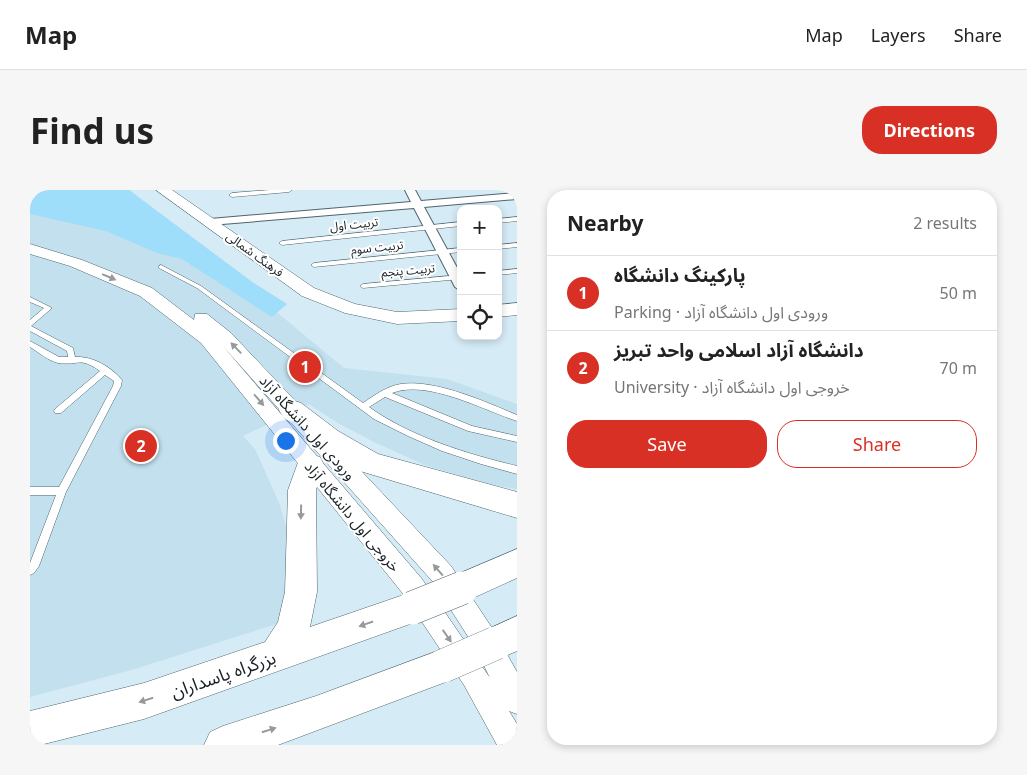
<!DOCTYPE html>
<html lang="en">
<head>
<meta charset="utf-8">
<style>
	:root { --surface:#fff; --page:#f6f6f6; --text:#222; --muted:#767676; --line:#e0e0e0; --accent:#d93025 }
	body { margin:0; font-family:"Noto Sans","Noto Sans Arabic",sans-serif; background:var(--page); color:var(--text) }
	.controls { position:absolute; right:15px; top:15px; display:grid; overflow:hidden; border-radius:10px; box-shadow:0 2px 8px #0003 }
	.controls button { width:45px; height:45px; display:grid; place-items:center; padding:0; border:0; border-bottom:1px solid var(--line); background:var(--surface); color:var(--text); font:25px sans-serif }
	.you { position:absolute; left:255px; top:250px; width:18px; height:18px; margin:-12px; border:4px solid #fff; border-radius:50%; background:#1a73e8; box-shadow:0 0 0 8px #1a73e833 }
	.badge { display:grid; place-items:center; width:32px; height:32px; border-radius:50%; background:var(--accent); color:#fff; font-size:16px; font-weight:700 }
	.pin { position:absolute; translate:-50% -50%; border:2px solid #fff; box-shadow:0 1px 5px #0006 }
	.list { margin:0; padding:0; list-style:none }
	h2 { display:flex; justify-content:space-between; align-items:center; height:65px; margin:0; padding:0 20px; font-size:21px }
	h2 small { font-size:16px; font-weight:400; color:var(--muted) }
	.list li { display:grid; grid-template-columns:32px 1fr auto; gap:15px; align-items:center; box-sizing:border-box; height:75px; padding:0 20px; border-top:1px solid var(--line) }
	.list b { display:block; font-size:19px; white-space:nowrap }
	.list p { margin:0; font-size:16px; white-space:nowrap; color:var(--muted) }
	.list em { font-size:16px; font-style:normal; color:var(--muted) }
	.actions { display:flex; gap:10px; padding:15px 20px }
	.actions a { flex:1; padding:11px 0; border:1px solid var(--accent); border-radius:20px; text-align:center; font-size:18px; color:var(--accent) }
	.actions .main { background:var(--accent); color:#fff }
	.icon { flex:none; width:28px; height:28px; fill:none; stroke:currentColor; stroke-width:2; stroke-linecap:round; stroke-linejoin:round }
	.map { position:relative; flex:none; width:487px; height:555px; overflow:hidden; border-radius:20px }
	header { display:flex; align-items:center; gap:30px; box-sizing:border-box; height:70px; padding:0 25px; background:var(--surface); border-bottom:1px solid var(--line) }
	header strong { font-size:24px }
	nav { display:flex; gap:28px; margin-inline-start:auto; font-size:18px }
	.intro { display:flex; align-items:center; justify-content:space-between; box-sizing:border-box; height:120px; padding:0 30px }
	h1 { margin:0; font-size:35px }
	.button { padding:12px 22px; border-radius:20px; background:var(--accent); color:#fff; font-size:18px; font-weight:700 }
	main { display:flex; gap:30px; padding:0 30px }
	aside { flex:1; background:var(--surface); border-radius:20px; box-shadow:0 2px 8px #0003 }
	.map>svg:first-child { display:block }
	.built { fill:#c2e0ee }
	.green { fill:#9edefa }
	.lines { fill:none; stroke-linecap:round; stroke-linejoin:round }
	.service-casing { stroke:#50646c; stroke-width:1 }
	.minor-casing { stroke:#50646c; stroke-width:2 }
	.tertiary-casing { stroke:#50646c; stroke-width:1 }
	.trunk-casing { stroke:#50646c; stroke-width:1 }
	.service { fill:#fff; fill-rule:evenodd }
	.minor { fill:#fff; fill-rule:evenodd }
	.tertiary { fill:#fff; fill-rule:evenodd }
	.trunk { fill:#fff; fill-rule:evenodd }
	.trunk-bridge-casing { stroke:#50646c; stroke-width:34; stroke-linecap:butt }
	.trunk-bridge { stroke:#fff; stroke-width:33 }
	.oneway { fill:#979a9c }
	.labels { text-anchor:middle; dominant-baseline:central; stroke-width:4; stroke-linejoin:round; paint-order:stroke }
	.far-street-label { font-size:12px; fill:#171f22; stroke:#fff }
	.street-label { font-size:15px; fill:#171f22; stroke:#fff }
	.near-street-label { font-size:18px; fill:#171f22; stroke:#fff }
</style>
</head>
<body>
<header>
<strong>Map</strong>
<nav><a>Map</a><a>Layers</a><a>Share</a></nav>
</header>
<div class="intro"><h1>Find us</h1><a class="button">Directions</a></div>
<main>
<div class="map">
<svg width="487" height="555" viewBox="0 0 487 555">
	<rect width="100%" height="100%" fill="#d5ebf6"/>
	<polygon class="built" points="0,0 100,0 314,178 417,189 487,214 487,299 457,294 395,275 346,253 306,232 279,214 213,246 225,259 250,315 266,374 263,411 246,434 105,479 0,507"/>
	<polygon class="green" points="0,0 99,0 221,91 257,114 242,127 152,69 127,63 76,41 0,24"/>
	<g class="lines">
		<defs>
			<g id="service">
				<polygon points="240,0 262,0 259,2 202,7 199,5 202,3"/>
				<polygon points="487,27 487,31 468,33 468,29"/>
				<polygon points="431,32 431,36 252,55 249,53 252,51"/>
				<polygon points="487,53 487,57 468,59 468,55"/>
				<polygon points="431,58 431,62 284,77 281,75 284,73"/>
				<path d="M131 75 171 96 333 213C345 205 357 196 371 194 405 189 456 212 487 225V231C453 220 397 189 362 203L442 236 487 246V252L438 241 355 207 339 217C381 247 437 264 487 276V284L451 274 412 261 378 246 344 229 167 98 129 78V76Z"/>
				<polygon points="487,79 487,83 468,85 468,81"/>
				<polygon points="431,85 430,89 333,98 330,96 333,94"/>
				<path d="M0 107 22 118 1 136 43 158 45 167C63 166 81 177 92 190L91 196 36 302 9 376 4 383 0 385V373L26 305H0V297H29L83 196 84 191 75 185 31 223H25L24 221 25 219 70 181C49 166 49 176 28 173 19 171 8 162 0 157V151L29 167H38L37 161 0 141V130L14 118 0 112Z"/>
			</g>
			<polygon id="minor" points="375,0 385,0 391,11 487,3 487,9 394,17 431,85 431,101 425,97 384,18 180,35 174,32 180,29 381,12"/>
			<g id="tertiary">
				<polygon points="126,0 142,0 284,98 325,114 367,122 431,119 431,131 367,134 315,123 272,106"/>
				<path d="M0 54 52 70 122 98 164 130 165 124H177L201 143 421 376 464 441 487 482V524L479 521 487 534V555H467L434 495 374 405 171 153 110 106 40 76 0 64ZM192 155 403 392 446 459 460 488 392 389Z"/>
				<polygon points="487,113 487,125 468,127 468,115"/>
			</g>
			<g id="trunk">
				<polygon points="262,210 271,213 308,241 348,264 487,302 487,328 330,281 290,255 253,227 249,220 253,213"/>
				<polygon points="280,264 290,267 294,275 286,300 287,402 280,437 382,402 394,407 398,418 394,429 114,529 10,555 0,555 0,521 114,493 235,452 248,432 255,402 258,300 270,267"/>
				<polygon points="487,359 487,388 432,413 421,409 416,398 421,387"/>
				<polygon points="487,426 487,461 466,470 454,465 449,453 454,441"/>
				<polygon points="413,459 425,464 430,476 425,488 413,493 248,555 174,555 180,542 193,536 286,506"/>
			</g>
		</defs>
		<use href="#service" class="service-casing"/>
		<use href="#minor" class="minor-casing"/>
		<use href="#tertiary" class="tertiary-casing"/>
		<use href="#trunk" class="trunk-casing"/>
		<use href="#service" class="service"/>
		<use href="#minor" class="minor"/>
		<use href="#tertiary" class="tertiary"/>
		<use href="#trunk" class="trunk"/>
		<defs>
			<g id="trunk-bridge">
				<polyline points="382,418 432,398"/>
				<polyline points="413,476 466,453"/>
			</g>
		</defs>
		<use href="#trunk-bridge" class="trunk-bridge-casing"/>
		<use href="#trunk-bridge" class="trunk-bridge"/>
	</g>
	<defs><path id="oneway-solid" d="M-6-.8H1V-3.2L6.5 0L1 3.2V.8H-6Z" transform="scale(1.25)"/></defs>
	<g class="oneway">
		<use href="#oneway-solid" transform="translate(79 87) rotate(23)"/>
		<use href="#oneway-solid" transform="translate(206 158) rotate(-134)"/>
		<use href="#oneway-solid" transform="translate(229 210) rotate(49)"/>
		<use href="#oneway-solid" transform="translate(271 322) rotate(91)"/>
		<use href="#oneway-solid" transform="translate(408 380) rotate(-131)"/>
		<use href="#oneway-solid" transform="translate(336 434) rotate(161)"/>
		<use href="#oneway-solid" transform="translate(417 446) rotate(55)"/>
		<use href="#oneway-solid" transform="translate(116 510) rotate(163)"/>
		<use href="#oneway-solid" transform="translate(239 540) rotate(-18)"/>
	</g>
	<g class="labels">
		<g class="far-street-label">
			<text transform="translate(324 34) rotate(-6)">تربیت اول</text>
			<text transform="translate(347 57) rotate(-6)">تربیت سوم</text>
			<text transform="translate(225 64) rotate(36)">فرهنگ شمالی</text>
			<text transform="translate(378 80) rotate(-5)">تربیت پنجم</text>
		</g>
		<g class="street-label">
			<text transform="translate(278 237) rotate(48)">ورودی اول دانشگاه آزاد</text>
			<text transform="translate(323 326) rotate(50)">خروجی اول دانشگاه آزاد</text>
		</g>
		<g class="near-street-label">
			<text transform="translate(193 484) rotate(-19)">بزرگراه پاسداران</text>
		</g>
	</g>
</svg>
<div class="controls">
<button>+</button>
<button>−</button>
<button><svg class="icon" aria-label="locate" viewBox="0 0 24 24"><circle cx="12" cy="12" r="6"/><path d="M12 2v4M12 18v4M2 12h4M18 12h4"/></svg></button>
</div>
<div class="you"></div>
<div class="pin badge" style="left:275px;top:177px">1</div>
<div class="pin badge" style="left:111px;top:256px">2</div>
</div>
<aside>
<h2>Nearby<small>2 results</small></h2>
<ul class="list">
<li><span class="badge">1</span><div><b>پارکینگ دانشگاه</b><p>Parking · ورودی اول دانشگاه آزاد</p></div><em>50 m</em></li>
<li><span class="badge">2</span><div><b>دانشگاه آزاد اسلامی واحد تبریز</b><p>University · خروجی اول دانشگاه آزاد</p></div><em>70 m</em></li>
</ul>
<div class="actions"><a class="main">Save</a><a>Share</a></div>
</aside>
</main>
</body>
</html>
